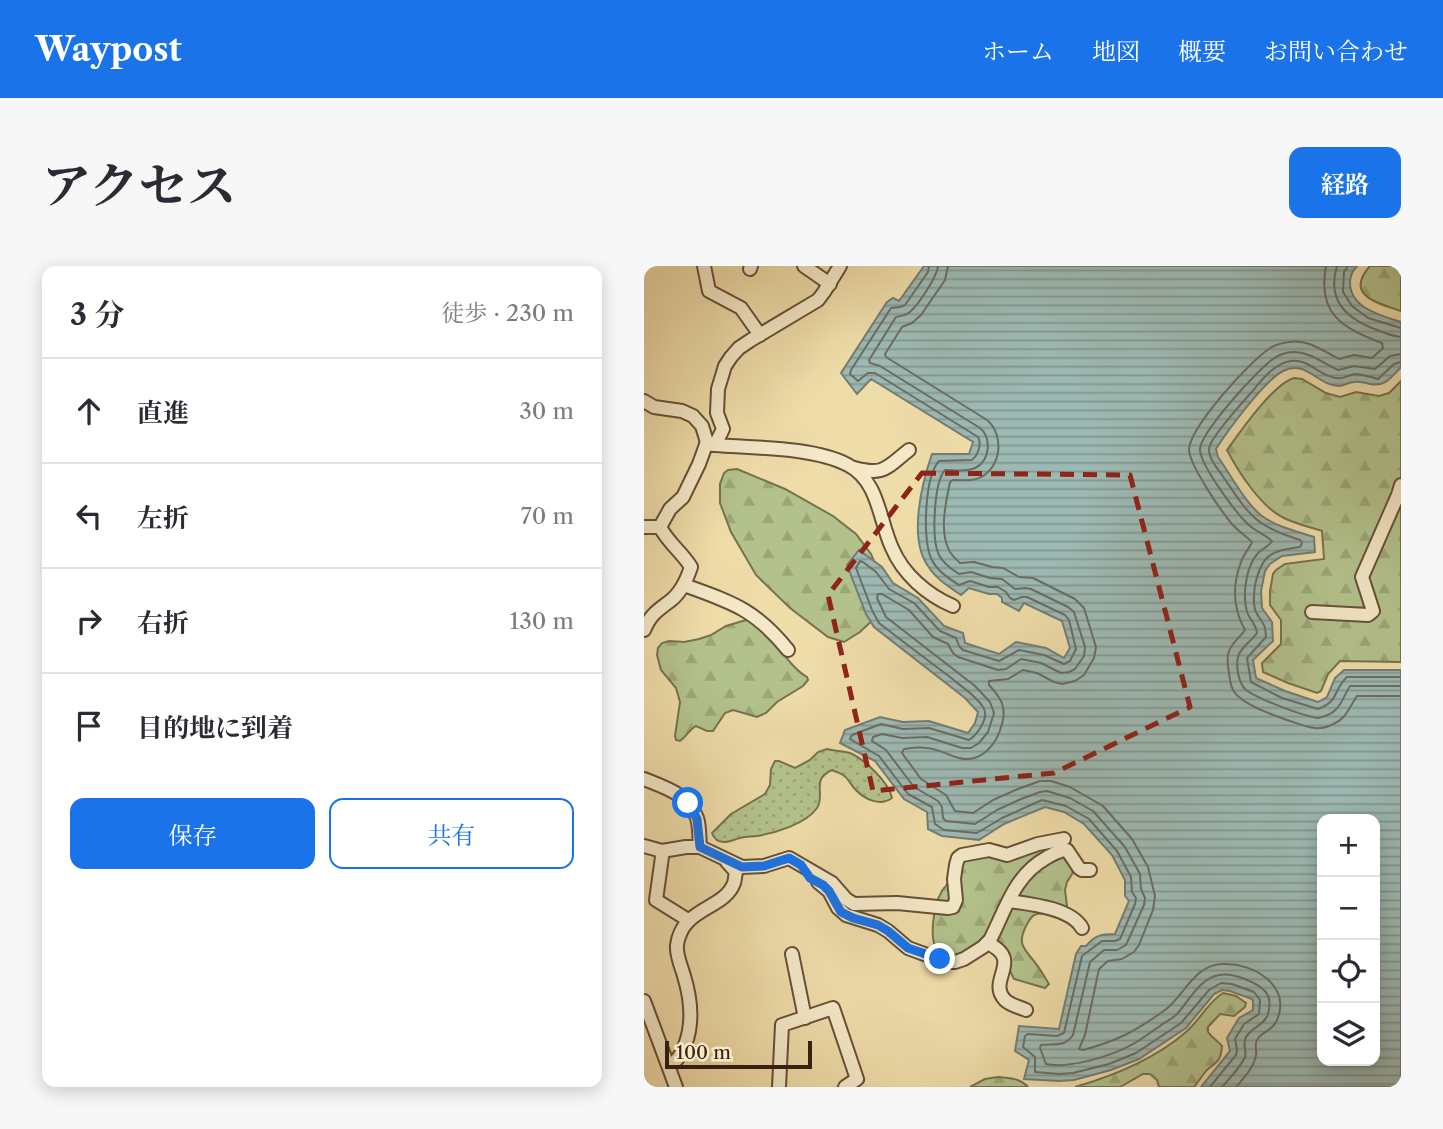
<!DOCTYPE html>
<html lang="ja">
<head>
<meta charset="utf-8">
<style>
	:root { --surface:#fff; --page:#f7f7f7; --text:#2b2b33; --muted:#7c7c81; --line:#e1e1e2; --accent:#1a73e8 }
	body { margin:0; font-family:"Libre Caslon Text","Noto Serif JP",serif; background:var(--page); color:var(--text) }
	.controls { position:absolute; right:21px; bottom:21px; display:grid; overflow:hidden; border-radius:14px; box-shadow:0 4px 18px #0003 }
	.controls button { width:63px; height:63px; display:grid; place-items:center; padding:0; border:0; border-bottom:2px solid var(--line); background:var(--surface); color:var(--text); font:35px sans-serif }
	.scale { position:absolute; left:21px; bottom:18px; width:147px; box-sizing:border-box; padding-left:7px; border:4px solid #382111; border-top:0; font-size:19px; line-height:24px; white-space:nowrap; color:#382111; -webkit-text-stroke:5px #f4e8c7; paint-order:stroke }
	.stop { position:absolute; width:21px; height:21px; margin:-16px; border:5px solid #1a73e8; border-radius:50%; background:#fff }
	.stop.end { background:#1a73e8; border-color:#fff; box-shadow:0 2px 7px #0008 }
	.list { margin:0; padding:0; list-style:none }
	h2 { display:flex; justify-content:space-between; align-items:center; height:91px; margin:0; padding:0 28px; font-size:30px }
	h2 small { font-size:23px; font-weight:400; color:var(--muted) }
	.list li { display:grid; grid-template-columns:46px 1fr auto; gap:21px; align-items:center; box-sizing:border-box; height:105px; padding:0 28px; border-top:2px solid var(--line) }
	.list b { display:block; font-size:26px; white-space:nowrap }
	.list em { font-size:23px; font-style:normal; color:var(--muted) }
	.actions { display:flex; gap:14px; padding:21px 28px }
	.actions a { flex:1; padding:16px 0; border:2px solid var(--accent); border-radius:14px; text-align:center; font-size:24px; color:var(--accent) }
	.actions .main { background:var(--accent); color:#fff }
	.icon { flex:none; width:38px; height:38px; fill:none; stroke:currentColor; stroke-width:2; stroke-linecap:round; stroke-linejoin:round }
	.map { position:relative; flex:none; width:757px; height:821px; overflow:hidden; border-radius:14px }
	header { display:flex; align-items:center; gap:42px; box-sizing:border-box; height:98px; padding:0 35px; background:var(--accent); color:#fff }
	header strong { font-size:33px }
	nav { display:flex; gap:38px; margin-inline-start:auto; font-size:24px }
	.intro { display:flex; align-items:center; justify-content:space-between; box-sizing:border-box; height:168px; padding:0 42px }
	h1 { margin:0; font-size:49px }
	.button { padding:18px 32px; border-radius:14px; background:var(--accent); color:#fff; font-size:24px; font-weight:700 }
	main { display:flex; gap:42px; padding:0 42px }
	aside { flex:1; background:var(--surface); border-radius:14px; box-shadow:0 4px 18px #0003 }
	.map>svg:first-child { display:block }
	.grass { fill:url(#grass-dots); stroke:#76724e; stroke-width:2 }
	.forest { fill:url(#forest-firs); stroke:#76724e; stroke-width:2 }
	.water { fill:url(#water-rules); stroke:#757c72; stroke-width:2; fill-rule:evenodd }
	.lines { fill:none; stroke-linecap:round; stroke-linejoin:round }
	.shore { stroke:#6a6d62; stroke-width:2 }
	.minor-casing { stroke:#665037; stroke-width:16 }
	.minor { stroke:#f4e8c7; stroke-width:12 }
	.route { stroke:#1a73e8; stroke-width:9 }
	.marked { fill:none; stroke:#8f2418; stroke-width:5; stroke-dasharray:14 9; stroke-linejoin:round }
</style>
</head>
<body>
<header>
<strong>Waypost</strong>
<nav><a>ホーム</a><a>地図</a><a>概要</a><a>お問い合わせ</a></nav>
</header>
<div class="intro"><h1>アクセス</h1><a class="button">経路</a></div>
<main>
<aside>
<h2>3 分<small>徒歩 · 230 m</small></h2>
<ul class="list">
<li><svg class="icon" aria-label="ahead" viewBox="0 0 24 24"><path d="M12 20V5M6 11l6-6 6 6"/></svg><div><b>直進</b></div><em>30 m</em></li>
<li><svg class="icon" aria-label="left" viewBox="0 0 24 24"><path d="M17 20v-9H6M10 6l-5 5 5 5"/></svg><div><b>左折</b></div><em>70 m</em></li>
<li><svg class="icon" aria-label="right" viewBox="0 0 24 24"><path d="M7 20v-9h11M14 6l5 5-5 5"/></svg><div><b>右折</b></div><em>130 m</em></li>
<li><svg class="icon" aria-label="arrive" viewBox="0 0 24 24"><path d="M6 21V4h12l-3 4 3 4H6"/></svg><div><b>目的地に到着</b></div></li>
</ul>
<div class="actions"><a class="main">保存</a><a>共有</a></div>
</aside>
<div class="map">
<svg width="757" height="821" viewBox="0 0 757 821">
	<defs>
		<pattern id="grass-dots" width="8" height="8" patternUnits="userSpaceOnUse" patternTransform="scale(1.75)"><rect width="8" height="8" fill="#b3c28c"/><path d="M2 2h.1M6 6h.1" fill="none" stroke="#9ba678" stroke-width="1.8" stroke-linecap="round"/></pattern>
		<pattern id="forest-firs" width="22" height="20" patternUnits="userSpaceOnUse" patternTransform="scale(1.75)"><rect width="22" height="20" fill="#b3c28c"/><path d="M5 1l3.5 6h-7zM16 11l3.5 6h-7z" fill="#9ba678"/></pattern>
		<pattern id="water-rules" width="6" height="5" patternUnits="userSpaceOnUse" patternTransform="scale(1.75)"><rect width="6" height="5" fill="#9db9b3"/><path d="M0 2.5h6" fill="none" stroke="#819690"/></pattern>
	</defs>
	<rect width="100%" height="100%" fill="#eedca9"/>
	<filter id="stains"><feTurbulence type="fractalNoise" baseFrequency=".00286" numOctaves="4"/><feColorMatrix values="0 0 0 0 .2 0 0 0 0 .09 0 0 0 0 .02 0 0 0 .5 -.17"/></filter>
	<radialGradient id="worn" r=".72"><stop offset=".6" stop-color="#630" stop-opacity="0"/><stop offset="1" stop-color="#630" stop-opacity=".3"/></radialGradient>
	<path class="grass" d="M183 483C191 485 199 485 206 487 220 493 245 516 248 532 236 541 220 533 211 523 207 519 204 512 199 509 196 507 192 506 188 504 166 514 182 528 173 542 162 558 131 567 113 570 107 571 102 570 96 572 91 573 86 576 80 576 74 576 70 573 68 567L87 548 121 528 126 519 127 503 131 495H135L151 502 166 494 174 486Z"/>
	<g class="forest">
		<path d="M726 0H757V45C733 37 700 29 726 0Z"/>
		<path d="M650 112 658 113 682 127 696 131 712 126 735 130 745 127 757 115V396L696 395 684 408 677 425 673 427 644 417 619 406 618 397 637 378V354L626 339V325L629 308 632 304 641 298 680 293 678 265C666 261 652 258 640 252 617 241 595 207 583 184 596 166 629 118 650 112Z"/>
		<polygon points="93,203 141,223 189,250 212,268 227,288 236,309 234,349 216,366 200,376 184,371 146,342 112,309 87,266 76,237 76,218 80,207 84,204"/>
		<path d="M102 354C125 358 140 398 163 411L164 414 159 420 133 436 122 447 113 451 89 444 81 447 69 465H63L52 460C45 464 42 471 36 475L32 474 31 470 36 436 32 422 17 404 13 389 14 382 18 377 25 375 40 376 55 373 67 369 82 360Z"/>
		<path d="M423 573 425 579 430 605 423 616 421 624 423 640 415 652C408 651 399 646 393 648 387 649 385 655 382 660 374 676 378 681 389 694 395 701 400 710 405 718L401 722 370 713 366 705 363 697 344 671C334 676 325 684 315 688 307 690 301 690 294 685 284 675 290 638 297 627 298 623 302 621 303 618 306 614 306 607 307 602L345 579H354L360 582 372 581Z"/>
		<path d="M579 727 592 730 602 737 601 741 590 750 576 748 564 761V766C569 773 573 774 578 780 577 796 572 796 562 805 558 810 554 816 550 821H515L513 814 506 808H499L476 821H431C469 810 512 792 542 766 556 754 564 736 579 727Z"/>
		<path d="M354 811C365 812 376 812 384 821H326L341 813Z"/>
	</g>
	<path class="water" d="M280 0H713C708 6 707 8 706 15 705 42 736 49 757 56V101C747 111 742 121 726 118 722 117 715 115 710 116 705 116 700 120 695 120 674 120 662 93 639 105 620 115 584 164 572 183L574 191C587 209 601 237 618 250 633 261 652 265 670 271L671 286 638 290 626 298 621 305 617 325 618 342 628 356 629 375 609 394 612 412 641 425 674 436 683 431 691 412 700 404H757V821H557L586 785 583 772 595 752 609 744V735L608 733 586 725 578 724 570 728 542 762 495 793 467 804 430 814 415 815 380 813 385 794 371 785 375 760 415 763 432 688 437 680H442C451 669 458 668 471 668L485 635 481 630V614L468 589 440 558 420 546 401 541 360 558 335 574 298 570 284 563 283 546 260 533 231 495 196 477 201 464 236 451 259 456 285 455 324 467 331 457 334 446 321 432 230 361 222 348 203 299 215 284 238 301 249 317 274 332 300 360 319 367 321 377 355 388 372 376 402 382 420 392 426 382 418 355 380 337 375 345 358 336V332L353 328H345L325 322 317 329C305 321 292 313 284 300 264 272 278 217 288 188H325L329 176 227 113 213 128 197 107 243 36 249 32 255 35ZM678 553H731V795H678Z"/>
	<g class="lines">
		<g class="shore">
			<path d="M285 0 284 6 261 39 256 41 247 42 207 104 206 108 214 115 224 107H231L334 171C338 178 334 189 328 194L295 195C281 210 278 272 287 292 292 304 304 312 315 319L326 315 345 321H354L362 326 366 332 370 334 378 331H383L421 349 425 354 432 383 426 395 420 398 400 389 375 384 355 395 319 384 315 380 312 372 296 365 270 337 245 323 232 306 219 296 216 295 212 302 228 344 235 357C258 375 282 393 306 411 316 420 332 429 339 441 346 451 334 468 325 474L285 462 259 463 237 458 208 469 206 473 235 490 264 528 288 541 291 558 300 564 333 567 358 552 398 534 422 540 445 553 473 585 487 611 488 626 492 632 491 638 476 673 471 675H458L438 690 420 767 413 770 384 768 381 770 379 781 391 791V806L415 808 429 807 465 798 492 787 537 757 565 724 577 717 588 718 610 726 616 734 615 748 600 758 591 773 593 784 592 789 566 821"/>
			<path d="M294 0C293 11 272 43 263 48 261 49 253 51 252 51L225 94 226 97 236 100 336 162C348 172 346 195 331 202 323 206 310 204 301 204 290 216 287 273 295 289 299 297 307 303 315 308L327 306 346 312 358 313 371 323 381 322 387 323 424 341 430 346 441 381 440 390 431 403 425 406 417 407 397 397 377 393 362 403 354 404 314 391 309 387 304 378 289 371 265 344 238 328H234L233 332 242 351 331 420 346 436 350 447 344 466 335 477 327 482H318L283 471 258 472 238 468 229 471 228 475 242 484 270 521 294 535 298 541 299 552 302 555 331 558 353 544 377 533 396 526 403 525 426 532 449 545 481 581 496 608 497 623 501 632 500 639 482 679 473 684H460L446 696 429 769C420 782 410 777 397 779L396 782 402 798C425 803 468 790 489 778 498 773 507 766 516 760 521 756 528 753 533 748 545 735 556 712 575 709 584 707 593 710 601 713 618 720 630 727 624 748 621 759 608 761 602 771 598 778 603 784 601 791 596 802 586 812 578 821"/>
			<path d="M304 0 301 14 277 49 268 57 258 61 241 88 242 91 343 154C360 168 358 200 337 211 328 216 318 214 309 214L306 216C302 236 295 265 305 284 307 289 312 293 316 297L330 296 348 301 359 302 375 311 389 312 431 333 440 342 452 381 450 392 440 409 431 415 418 418 410 416 393 407 379 404 364 413 345 415V419C357 432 363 441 358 458 353 478 337 498 315 492 304 489 294 483 283 482 276 481 267 482 260 483L258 487 277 513 302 529 311 545 329 547 349 534 374 523 396 515H407L426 521 459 540 488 573 504 601 511 630 509 644 495 679 490 686 478 693 464 695 455 703 441 769 435 783 439 784C473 775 492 765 521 744 540 730 550 699 578 698 608 696 650 720 632 756 628 765 617 766 613 774 610 778 613 784 612 789 610 801 600 812 592 821"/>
			<path d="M682 0C673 48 698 62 738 77L739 82 728 92 710 89 695 93C679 85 665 73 645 76 638 77 630 79 625 83 606 95 545 162 545 184 546 200 577 245 588 258 594 265 602 270 608 276 605 283 599 289 597 296 588 320 589 343 601 364 596 371 588 377 585 385 582 392 584 399 585 407 586 414 586 421 591 427 600 439 629 449 643 454 656 458 671 466 685 460 703 453 703 445 713 430H757"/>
			<path d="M693 0C682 36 704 54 736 65 743 68 749 70 757 71"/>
			<polyline points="704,0 700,6 699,26 708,40 724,52 757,62"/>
			<path d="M757 88 746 90 731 103 710 100 694 104C678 97 667 86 649 86 643 86 634 89 629 93 614 103 555 168 556 184 557 200 593 249 606 260 613 266 622 269 628 275 625 280 620 282 615 286 602 299 598 329 603 346 606 354 612 358 613 367 608 374 599 380 595 388 591 397 594 417 602 424 614 433 659 450 674 452 697 447 696 436 706 420H757"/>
			<path d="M757 96 750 98 734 113C727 111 719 109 713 108 705 108 699 114 692 112 675 110 666 93 647 95 630 97 617 115 606 128 598 137 565 173 565 183 565 194 575 204 580 212 606 250 611 260 656 274L658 277 656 281C627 285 618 288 611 319 610 326 609 339 612 346 618 358 621 355 622 371L603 392 607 416 638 432 674 443C696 435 688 425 703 411H757"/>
		</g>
		<defs>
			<g id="minor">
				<polyline points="60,0 65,25 97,42 116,69"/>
				<polyline points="160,0 186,18"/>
				<polyline points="106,3 107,0"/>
				<polyline points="0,135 10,141 38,145 49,150 58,160 63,176 55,198 39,231 26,243 16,261"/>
				<polyline points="62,178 71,179 79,163 73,147 74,123 81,100 87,91 95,82 107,74 174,34 180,26 196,0"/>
				<path d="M71 179C110 182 170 181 204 199 235 215 235 254 248 282 259 308 283 329 309 340"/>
				<path d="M210 202C240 210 242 202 265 184"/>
				<polyline points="0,261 16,261"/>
				<path d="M40 319C87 336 111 343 144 384"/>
				<polyline points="668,346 724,349 729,345 718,311 754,229 757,219"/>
				<path d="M0 364C7 348 13 345 26 335 37 327 43 313 47 301 37 285 25 278 16 261"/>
				<path d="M0 513C22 522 44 528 53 552 56 561 55 572 56 581"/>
				<polyline points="0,580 18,585 42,581 56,581 98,601 120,600 145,592 188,617 202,633 210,638 253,637 304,642 309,641 312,634 310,613 312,599 314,592 318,589 345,584 363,589 394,578 420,573"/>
				<polyline points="17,585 18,591 12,634 44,654"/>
				<path d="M174 616 185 625 194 642 202 649 234 659 244 665 264 682 302 696H311L320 693 339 681 346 674C362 643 370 610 402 592 409 588 415 584 423 584L435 602 438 604H446"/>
				<path d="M365 635C386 638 427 642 438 662"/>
				<path d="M343 677C381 694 342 714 361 734 366 739 375 741 382 744"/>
				<polyline points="148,688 161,752"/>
				<polyline points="0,735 32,821"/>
				<path d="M26 800C33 795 38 787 41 779 50 756 47 733 40 710 37 699 32 690 33 679 38 641 80 644 90 617 91 614 91 610 92 606L83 596"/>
				<polyline points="135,821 138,759 189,742 213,813 201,821"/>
			</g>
		</defs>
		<use href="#minor" class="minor-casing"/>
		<use href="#minor" class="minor"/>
	</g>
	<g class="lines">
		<polyline class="route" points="44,537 53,553 56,581 98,601 120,600 145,592 157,599 166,612 179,619 185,625 197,646 209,652 234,659 244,665 264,682 296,693"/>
	</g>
	<path class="marked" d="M278 207 486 209 546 441 410 507 229 525 184 329Z"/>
	<rect width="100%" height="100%" filter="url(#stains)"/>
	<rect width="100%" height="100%" fill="url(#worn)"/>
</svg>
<div class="controls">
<button>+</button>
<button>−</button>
<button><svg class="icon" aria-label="locate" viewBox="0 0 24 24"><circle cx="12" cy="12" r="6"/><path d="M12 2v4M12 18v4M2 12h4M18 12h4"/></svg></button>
<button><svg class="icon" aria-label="layers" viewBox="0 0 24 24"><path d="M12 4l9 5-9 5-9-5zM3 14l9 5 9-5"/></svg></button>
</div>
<div class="scale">100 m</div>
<div class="stop" style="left:44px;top:537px"></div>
<div class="stop end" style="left:296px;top:693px"></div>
</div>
</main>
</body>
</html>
